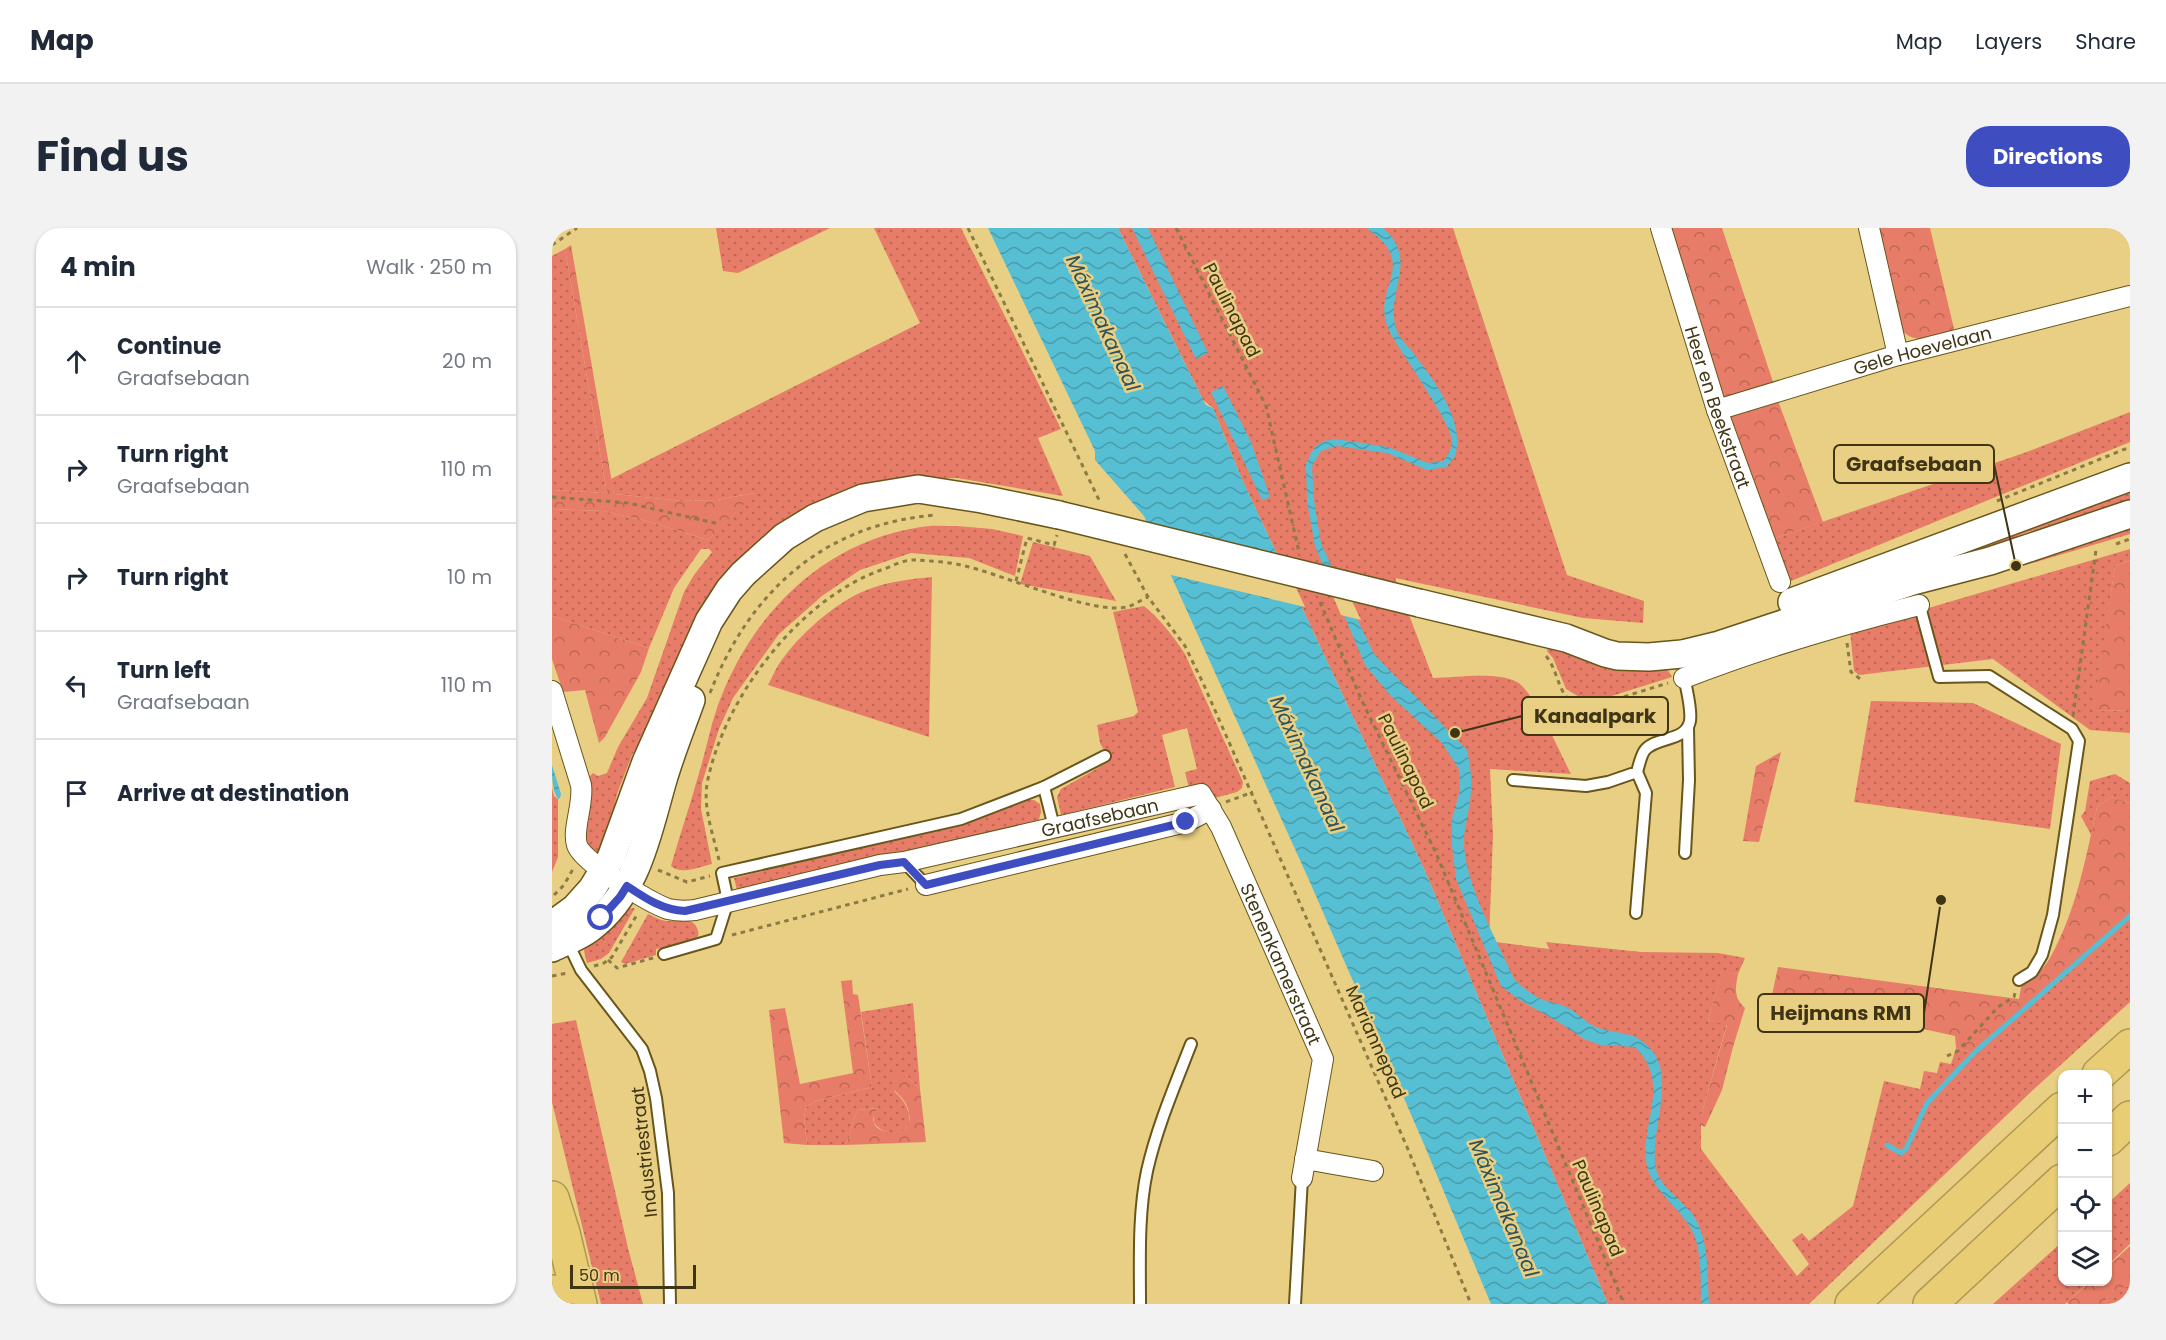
<!DOCTYPE html>
<html lang="en">
<head>
<meta charset="utf-8">
<style>
	:root { --surface:#fff; --page:#f2f2f3; --text:#1f2937; --muted:#747a83; --line:#e0e1e3; --accent:#3e4dc0 }
	body { margin:0; font-family:Poppins,sans-serif; background:var(--page); color:var(--text) }
	.controls { position:absolute; right:18px; bottom:18px; display:grid; overflow:hidden; border-radius:12px; box-shadow:0 2px 4px #0004 }
	.controls button { width:54px; height:54px; display:grid; place-items:center; padding:0; border:0; border-bottom:2px solid var(--line); background:var(--surface); color:var(--text); font:30px sans-serif }
	.scale { position:absolute; left:18px; bottom:15px; width:126px; box-sizing:border-box; padding-left:6px; border:3px solid #3f3515; border-top:0; font-size:16px; line-height:21px; white-space:nowrap; color:#3f3515; -webkit-text-stroke:4px #e8cf83; paint-order:stroke }
	.stop { position:absolute; width:18px; height:18px; margin:-14px; border:4px solid #3e4dc0; border-radius:50%; background:#fff }
	.stop.end { background:#3e4dc0; border-color:#fff; box-shadow:0 2px 6px #0008 }
	.list { margin:0; padding:0; list-style:none }
	h2 { display:flex; justify-content:space-between; align-items:center; height:78px; margin:0; padding:0 24px; font-size:26px }
	h2 small { font-size:20px; font-weight:400; color:var(--muted) }
	.list li { display:grid; grid-template-columns:39px 1fr auto; gap:18px; align-items:center; box-sizing:border-box; height:108px; padding:0 24px; border-top:2px solid var(--line) }
	.list b { display:block; font-size:22px; white-space:nowrap }
	.list p { margin:0; font-size:20px; white-space:nowrap; color:var(--muted) }
	.list em { font-size:20px; font-style:normal; color:var(--muted) }
	.icon { flex:none; width:33px; height:33px; fill:none; stroke:currentColor; stroke-width:2; stroke-linecap:round; stroke-linejoin:round }
	.map { position:relative; flex:none; width:1578px; height:1076px; overflow:hidden; border-radius:24px }
	header { display:flex; align-items:center; gap:36px; box-sizing:border-box; height:84px; padding:0 30px; background:var(--surface); border-bottom:2px solid var(--line) }
	header strong { font-size:28px }
	nav { display:flex; gap:33px; margin-inline-start:auto; font-size:21px }
	.intro { display:flex; align-items:center; justify-content:space-between; box-sizing:border-box; height:144px; padding:0 36px }
	h1 { margin:0; font-size:42px }
	.button { padding:15px 27px; border-radius:24px; background:var(--accent); color:#fff; font-size:21px; font-weight:700 }
	main { display:flex; gap:36px; padding:0 36px }
	aside { flex:1; background:var(--surface); border-radius:24px; box-shadow:0 2px 4px #0004 }
	.map>svg:first-child { display:block }
	.grass { fill:url(#grass-dots) }
	.forest { fill:url(#forest-crowns) }
	.water { fill:url(#water-waves) }
	.pier { fill:#e8cf83 }
	.lines { fill:none; stroke-linecap:round; stroke-linejoin:round }
	.stream { stroke:#57bfd3; stroke-width:5 }
	.service-casing { stroke:#68561b; stroke-width:14 }
	.minor-casing { stroke:#68561b; stroke-width:22 }
	.secondary-casing { stroke:#68561b; stroke-width:30 }
	.motorway-casing { stroke:#ae9853; stroke-width:36 }
	.path { stroke:#8c7b47; stroke-width:3; stroke-dasharray:4.5 4.5; stroke-linecap:butt }
	.service { stroke:#fff; stroke-width:10 }
	.minor { stroke:#fff; stroke-width:20 }
	.secondary { stroke:#fff; stroke-width:27 }
	.motorway { stroke:#e9cd75; stroke-width:33 }
	.secondary-bridge-casing { stroke:#68561b; stroke-width:30; stroke-linecap:butt }
	.secondary-bridge { stroke:#fff; stroke-width:27 }
	.route { stroke:#3e4dc0; stroke-width:8 }
	.labels { text-anchor:middle; dominant-baseline:central; stroke-width:5; stroke-linejoin:round; paint-order:stroke }
	.street-label { font-size:18px; fill:#3f3515; stroke:#e8cf83 }
	.water-label { font-size:20px; font-style:italic; fill:#315258; stroke:#e8cf83 }
	.leader { fill:none; stroke:#3f3515; stroke-width:2 }
	.callout-dot { fill:#3f3515; stroke:#e8cf83; stroke-width:2 }
	.callout { fill:#e8cf83; stroke:#3f3515; stroke-width:2 }
	.callout-label { font-size:20px; text-anchor:middle; font-weight:bold; fill:#3f3515 }
</style>
</head>
<body>
<header>
<strong>Map</strong>
<nav><a>Map</a><a>Layers</a><a>Share</a></nav>
</header>
<div class="intro"><h1>Find us</h1><a class="button">Directions</a></div>
<main>
<aside>
<h2>4 min<small>Walk · 250 m</small></h2>
<ul class="list">
<li><svg class="icon" aria-label="ahead" viewBox="0 0 24 24"><path d="M12 20V5M6 11l6-6 6 6"/></svg><div><b>Continue</b><p>Graafsebaan</p></div><em>20 m</em></li>
<li><svg class="icon" aria-label="right" viewBox="0 0 24 24"><path d="M7 20v-9h11M14 6l5 5-5 5"/></svg><div><b>Turn right</b><p>Graafsebaan</p></div><em>110 m</em></li>
<li><svg class="icon" aria-label="right" viewBox="0 0 24 24"><path d="M7 20v-9h11M14 6l5 5-5 5"/></svg><div><b>Turn right</b></div><em>10 m</em></li>
<li><svg class="icon" aria-label="left" viewBox="0 0 24 24"><path d="M17 20v-9H6M10 6l-5 5 5 5"/></svg><div><b>Turn left</b><p>Graafsebaan</p></div><em>110 m</em></li>
<li><svg class="icon" aria-label="arrive" viewBox="0 0 24 24"><path d="M6 21V4h12l-3 4 3 4H6"/></svg><div><b>Arrive at destination</b></div></li>
</ul>
</aside>
<div class="map">
<svg width="1578" height="1076" viewBox="0 0 1578 1076">
	<defs>
		<pattern id="grass-dots" width="8" height="8" patternUnits="userSpaceOnUse" patternTransform="scale(1.5)"><rect width="8" height="8" fill="#e77d68"/><path d="M2 2h.1M6 6h.1" fill="none" stroke="#bd6754" stroke-width="1.8" stroke-linecap="round"/></pattern>
		<pattern id="forest-crowns" width="20" height="18" patternUnits="userSpaceOnUse" patternTransform="scale(1.5)"><rect width="20" height="18" fill="#e77d68"/><path d="M2 6a3 3 0 1 1 6 0M12 15a3 3 0 1 1 6 0" fill="none" stroke="#bd6754"/></pattern>
		<pattern id="water-waves" width="16" height="10" patternUnits="userSpaceOnUse" patternTransform="scale(1.5)"><rect width="16" height="10" fill="#57bfd3"/><path d="M0 5q4-4 8 0t8 0" fill="none" stroke="#499caa"/></pattern>
	</defs>
	<rect width="100%" height="100%" fill="#e8cf83"/>
	<g class="grass">
		<polygon points="164,0 278,0 186,45 171,43"/>
		<polygon points="322,0 409,0 509,201 486,210 511,268 405,250 365,251 229,301 80,527 65,566 55,613 49,626 41,626 29,609 33,553 41,545 46,548 55,545 66,519 95,470 132,364 142,347 160,324 157,321 149,321 122,360 97,420 0,388 0,281 51,283 95,293 156,312 202,265 165,272 130,273 62,266 59,251 368,95"/>
		<path d="M566 0H901L1015 347 1092 373 1091 395 1031 390 843 350 881 450C904 450 944 443 965 454 981 462 1009 527 1019 546L938 541 941 607 937 713 997 721 994 714 1089 724 1166 725 1193 730 1186 746 1170 744 1156 792 1175 796 1149 888V921L1245 1048 1257 1036 1240 1012 1250 1005 1257 1013 1301 978 1332 853 1368 861 1372 843 1385 845 1388 834 1399 836 1404 820 1422 825 1578 688V774L1481 862 1257 1076H1056L873 643 689 249 661 180 651 172Z"/>
		<polygon points="13,21 55,265 0,262 0,28"/>
		<polygon points="1578,184 1578,214 1239,353 1220,311 1472,225"/>
		<polygon points="1578,264 1578,271 1470,306 1433,324 1337,352 1522,282"/>
		<path d="M405 298 440 301 471 308 463 348 417 330 359 325 308 342 270 368 227 406 181 470 167 501 150 555 149 581 160 636C148 639 129 647 119 638 128 606 139 574 148 542 154 522 158 500 165 480 197 389 269 314 369 299 380 297 393 298 405 298Z"/>
		<polygon points="1578,299 1578,306 1467,339 1466,334"/>
		<polygon points="481,314 538,328 564,373 468,356"/>
		<polygon points="1578,321 1578,332 1563,338 1542,483 1578,482 1578,505 1538,502 1441,431 1307,447 1302,443 1298,403"/>
		<path d="M380 349 377 509 216 457C221 448 225 437 232 429 251 403 289 370 320 360 340 353 360 351 380 349Z"/>
		<path d="M592 378C608 391 622 409 633 426L691 554 690 560 685 564 663 570 658 566 637 560 633 544 645 541 635 500 610 507 623 559 509 587 505 569 509 561 558 533 548 515 545 497 582 488 586 484 561 384Z"/>
		<polygon points="996,417 1107,436 1115,441 1120,449 1047,472 1034,473 1014,461 1001,430 995,423"/>
		<polygon points="1319,473 1421,475 1509,516 1498,601 1302,574"/>
		<polygon points="1563,546 1578,555 1578,575 1559,569 1545,579 1539,607 1529,588 1533,583 1538,553"/>
		<polygon points="0,560 2,568 6,571 6,629 0,644"/>
		<polygon points="475,572 482,572 488,576 489,583 487,592 186,666 182,650 410,596"/>
		<polygon points="83,680 57,725 49,731 35,735 32,723 35,711 70,681"/>
		<path d="M96 686C102 689 108 692 114 693 125 694 140 688 145 700 148 707 146 709 142 713L104 721V727L73 736 69 734Z"/>
		<path d="M361 775 368 861 354 847 342 863C353 873 357 880 358 895L353 902C341 907 330 905 322 895V886L326 880 306 882C298 893 301 906 293 917H255L252 889 254 879 264 873 320 859 309 784Z"/>
		<polygon points="24,792 76,1020 91,1076 49,1076 0,874 0,796"/>
		<polygon points="1578,955 1578,1016 1556,1037 1556,975"/>
		<polygon points="1510,1014 1510,1054 1537,1054 1513,1076 1441,1076"/>
		<polygon points="1568,1058 1578,1059 1578,1076 1553,1076 1557,1066"/>
	</g>
	<g class="forest">
		<polygon points="1117,0 1170,0 1222,157 1174,170 1171,168"/>
		<path d="M1323 0H1378L1403 105C1384 109 1365 118 1349 102Z"/>
		<polygon points="19,17 62,266 130,273 165,272 203,265 156,312 95,293 51,283 0,281 0,262 55,265 13,21"/>
		<polygon points="1225,170 1271,294 1220,311 1177,192 1177,187"/>
		<polygon points="1578,332 1578,482 1541,483 1563,338"/>
		<polygon points="0,388 97,420 89,444 53,509 47,515 33,462 11,464 0,431"/>
		<polygon points="1229,524 1207,614 1191,613 1204,538"/>
		<path d="M1559 569 1578 575V688L1422 825 1404 820 1403 808 1220 767 1226 739 1467 771 1469 759C1480 751 1491 742 1498 730 1524 684 1534 629 1545 579Z"/>
		<path d="M1170 743 1186 746C1183 762 1182 769 1193 780L1181 819 1170 862 1153 899 1149 897V888L1175 797 1156 792Z"/>
		<polygon points="300,752 301,766 306,767 320,859 264,873 254,879 252,889 255,917 232,915 217,782 233,780 248,856 301,845 289,753"/>
		<path d="M346 845 354 847 368 861 374 914 293 917C301 906 298 893 306 882L326 880C311 901 336 908 353 902L358 895C358 888 357 882 354 876 348 863 336 865 341 847Z"/>
		<path d="M1578 1018V1059C1566 1058 1556 1063 1553 1076H1516L1515 1074 1538 1054H1556V1038Z"/>
	</g>
	<g class="water">
		<polygon points="436,0 566,0 651,172 654,177 661,180 689,249 873,643 1056,1076 939,1076 871,914 757,652 592,288 543,232 543,223"/>
		<polygon points="580,0 596,0 656,125 644,131"/>
		<path d="M815 0H831C869 32 831 66 845 103 848 111 857 119 862 126 880 150 912 191 904 224 903 230 898 235 894 239L875 242 835 225 785 218 769 223 760 238 762 272 769 316 822 426 915 522C918 536 920 549 919 563 918 582 911 600 912 618 915 660 944 710 961 749 968 758 979 766 989 771 998 775 1008 775 1016 780 1028 786 1036 798 1050 801 1067 806 1083 804 1096 818 1127 848 1096 904 1104 941 1108 960 1131 972 1141 987 1158 1012 1155 1047 1157 1076H1149C1148 1053 1151 1020 1138 999 1125 977 1096 959 1094 932 1090 890 1119 855 1083 819L1048 817 1032 811 1008 795 966 771 949 758 904 651 900 618V591L908 562 907 541 890 515 838 467 813 437 763 318 755 273 754 236 759 225 764 218 772 213 784 211 836 219 876 235 891 233C896 227 900 221 900 212 899 195 851 127 840 108 819 71 848 54 839 27 836 16 823 7 815 0Z"/>
		<polygon points="671,158 699,214 718,269 710,272 659,164"/>
		<path d="M0 537 9 566 8 570 6 571C0 562 0 548 0 537Z"/>
	</g>
	<g class="pier">
		<polygon points="591,294 729,327 753,379 615,346"/>
		<polygon points="767,336 784,340 809,392 789,387"/>
	</g>
	<g class="lines">
		<polyline class="stream" points="1335,917 1349,925 1354,921 1375,875 1422,825 1578,688"/>
		<defs>
			<g id="service">
				<polyline points="1367,375 1387,449 1437,448 1520,501 1527,513 1501,687 1490,727 1480,744 1467,752"/>
				<path d="M961 552 1034 558 1056 554 1085 544C1087 537 1089 527 1093 522 1105 508 1134 514 1138 493 1140 480 1134 461 1132 447"/>
				<polyline points="492,559 502,599"/>
				<polyline points="1133,625 1137,552 1136,500"/>
				<polyline points="352,634 374,657"/>
				<polyline points="1084,685 1094,565 1085,544"/>
				<polyline points="15,713 29,742 90,821 98,843 104,870 116,965 118,1076"/>
				<polyline points="112,726 164,711 176,673 170,645 409,591 492,559 553,528"/>
				<path d="M588 1076C588 1032 586 986 595 943 605 899 623 857 639 816"/>
				<polyline points="743,1076 750,950"/>
			</g>
			<g id="minor">
				<path id="s1" d="M1109 0 1165 182 1228 354"/>
				<polyline points="1317,0 1346,127"/>
				<path id="s2" d="M1165 182 1346 127 1578 68"/>
				<path d="M1132 450C1209 420 1287 397 1367 377"/>
				<path id="s3" d="M0 463 29 557C32 576 20 601 25 617 30 634 98 675 116 681 125 683 134 683 143 682L328 637 352 634 649 566 669 599 771 831 750 950"/>
				<polyline points="374,657 634,594 659,581"/>
				<polyline points="753,931 821,943"/>
			</g>
			<g id="secondary">
				<polyline points="1240,374 1578,249"/>
				<polyline points="867,375 1014,410 1053,425 1065,428 1097,429 1130,426 1167,417 1361,353 1438,333 1578,286"/>
				<polyline points="0,697 23,680 40,661 59,630 94,534 157,393 177,362 191,346 232,309 263,290 311,270 366,261 430,271 507,287"/>
				<path d="M0 720C12 714 26 709 37 701 84 667 95 608 110 555 118 527 129 500 139 472"/>
			</g>
			<g id="motorway">
				<polyline points="1547,846 1578,818"/>
				<polyline points="1556,911 1578,890"/>
				<polyline points="0,970 11,1005 28,1076"/>
				<polyline points="0,1064 3,1076"/>
				<polyline points="1300,1076 1510,881"/>
				<polyline points="1378,1076 1510,953"/>
			</g>
		</defs>
		<use href="#service" class="service-casing"/>
		<use href="#minor" class="minor-casing"/>
		<use href="#secondary" class="secondary-casing"/>
		<use href="#motorway" class="motorway-casing"/>
		<g class="path">
			<polyline points="416,0 548,274"/>
			<polyline points="624,0 714,178 747,324"/>
			<polyline points="0,17 25,0"/>
			<polyline points="0,269 76,275 167,296"/>
			<polyline points="1445,273 1578,219"/>
			<polyline points="1564,316 1578,311"/>
			<polyline points="573,326 596,369 633,418 651,455 855,919 919,1076"/>
			<polyline points="464,353 475,310 502,317 505,307"/>
			<polyline points="768,374 810,473 884,625 1072,1076"/>
			<polyline points="1295,415 1299,444 1311,453"/>
			<path d="M994 428C1010 447 1004 479 1039 479L1116 455"/>
			<path d="M158 465C198 363 272 296 384 287"/>
			<polyline points="1521,488 1544,322"/>
			<polyline points="674,574 701,564"/>
			<path d="M167 632C162 609 151 581 155 556 171 471 246 372 329 342 339 339 352 331 363 332 380 333 400 334 417 339 454 348 542 387 575 379 582 377 589 372 596 369"/>
			<polyline points="106,642 135,654 158,648"/>
			<polyline points="2,667 12,657 21,641"/>
			<polyline points="180,707 356,661"/>
			<polyline points="56,732 65,740 101,730"/>
			<polyline points="42,738 52,735 60,729 86,685"/>
			<polyline points="0,748 16,745"/>
			<polyline points="1395,828 1406,823 1446,779 1462,769 1463,765"/>
		</g>
		<use href="#service" class="service"/>
		<use href="#minor" class="minor"/>
		<use href="#secondary" class="secondary"/>
		<use href="#motorway" class="motorway"/>
		<defs>
			<polyline id="secondary-bridge" points="507,287 867,375"/>
		</defs>
		<use href="#secondary-bridge" class="secondary-bridge-casing"/>
		<use href="#secondary-bridge" class="secondary-bridge"/>
	</g>
	<g class="lines">
		<path class="route" d="M49 690 68 669 75 658C93 670 110 682 133 683L328 637 352 634 374 657 634 594"/>
	</g>
	<g class="labels">
		<g class="street-label">
			<text transform="translate(680 82) rotate(63)">Paulinapad</text>
			<text stroke="none"><textPath href="#s2" startOffset="214">Gele Hoevelaan</textPath></text>
			<text stroke="none"><textPath href="#s1" startOffset="188">Heer en Beekstraat</textPath></text>
			<text transform="translate(854 533) rotate(64)">Paulinapad</text>
			<text stroke="none"><textPath href="#s3" startOffset="714">Graafsebaan</textPath></text>
			<text stroke="none"><textPath href="#s3" startOffset="1006">Stenenkamerstraat</textPath></text>
			<text transform="translate(824 814) rotate(66)">Mariannepad</text>
			<text transform="translate(92 924) rotate(-96)">Industriestraat</text>
			<text transform="translate(1046 980) rotate(67)">Paulinapad</text>
		</g>
		<g class="water-label">
			<text transform="translate(551 95) rotate(65)">Máximakanaal</text>
			<text transform="translate(755 536) rotate(65)">Máximakanaal</text>
			<text transform="translate(952 980) rotate(67)">Máximakanaal</text>
		</g>
	</g>
	<path class="leader" d="M1464 338L1442 236M903 505L970 488M1389 672L1372 785"/>
	<g class="callout-dot">
		<circle cx="1464" cy="338" r="6"/>
		<circle cx="903" cy="505" r="6"/>
		<circle cx="1389" cy="672" r="6"/>
	</g>
	<g class="callout">
		<rect x="1282" y="217" width="160" height="38" rx="6"/>
		<rect x="970" y="469" width="146" height="38" rx="6"/>
		<rect x="1206" y="766" width="166" height="38" rx="6"/>
	</g>
	<g class="callout-label">
		<text x="1362" y="243">Graafsebaan</text>
		<text x="1043" y="495">Kanaalpark</text>
		<text x="1289" y="792">Heijmans RM1</text>
	</g>
</svg>
<div class="controls">
<button>+</button>
<button>−</button>
<button><svg class="icon" aria-label="locate" viewBox="0 0 24 24"><circle cx="12" cy="12" r="6"/><path d="M12 2v4M12 18v4M2 12h4M18 12h4"/></svg></button>
<button><svg class="icon" aria-label="layers" viewBox="0 0 24 24"><path d="M12 4l9 5-9 5-9-5zM3 14l9 5 9-5"/></svg></button>
</div>
<div class="scale">50 m</div>
<div class="stop" style="left:49px;top:690px"></div>
<div class="stop end" style="left:634px;top:594px"></div>
</div>
</main>
</body>
</html>
